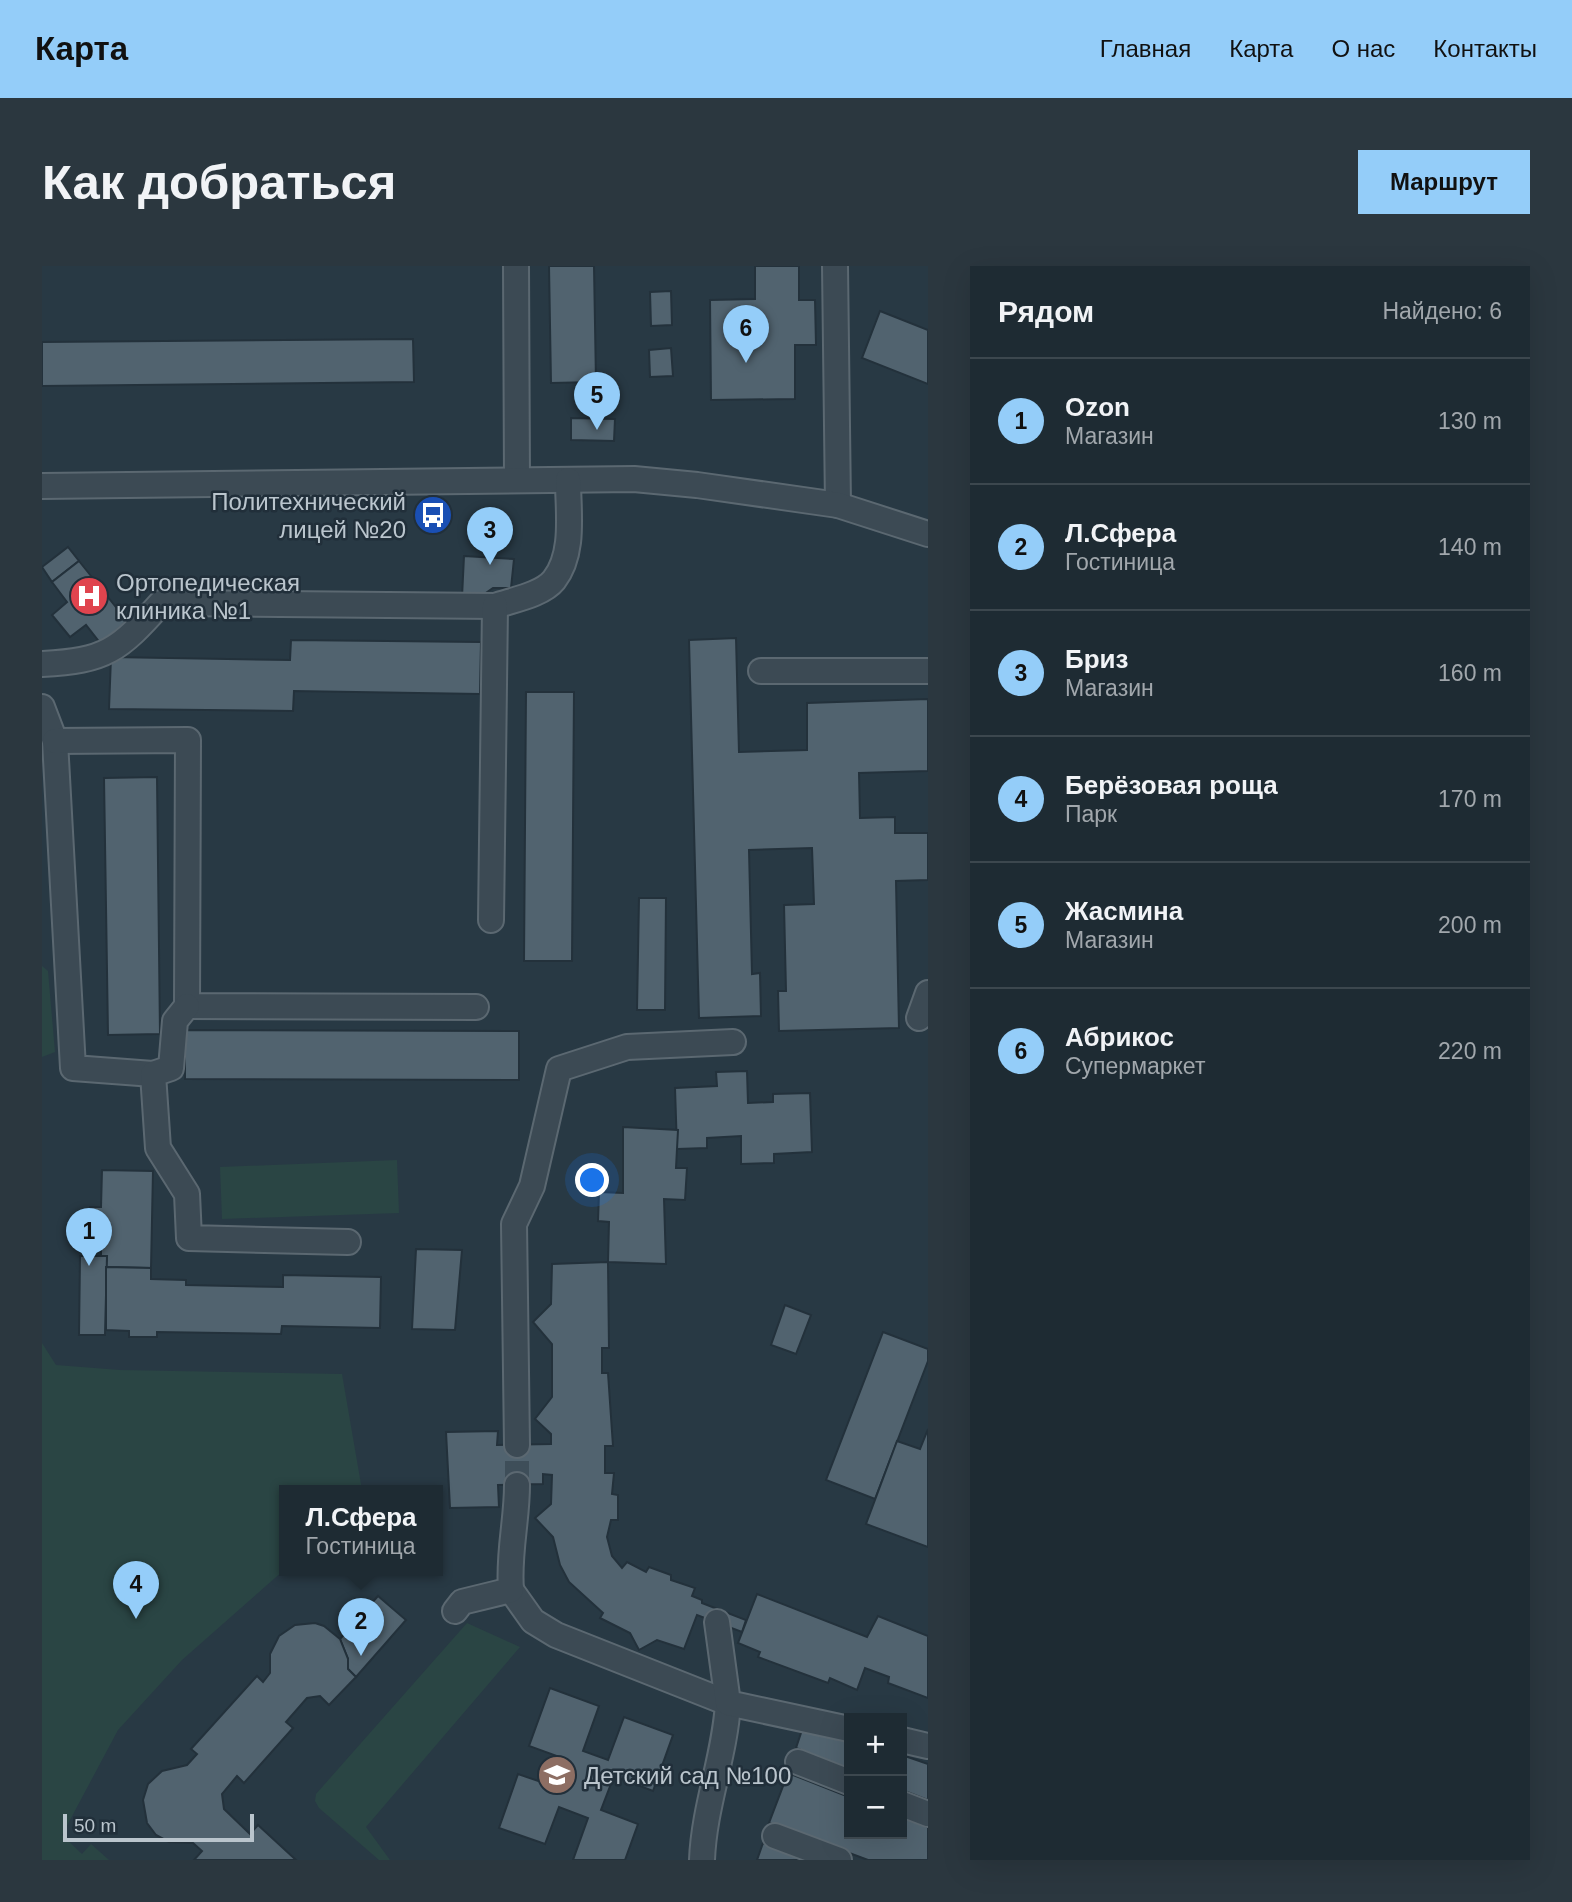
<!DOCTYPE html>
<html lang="ru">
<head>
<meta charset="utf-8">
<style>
	:root { --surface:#1e2b33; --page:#2b373f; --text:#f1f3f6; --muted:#a1a7ac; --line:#3c474e; --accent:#94cdf9 }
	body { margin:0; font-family:Helvetica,sans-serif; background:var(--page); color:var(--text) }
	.controls { position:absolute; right:21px; bottom:21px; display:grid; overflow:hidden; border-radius:0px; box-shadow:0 7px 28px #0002 }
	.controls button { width:63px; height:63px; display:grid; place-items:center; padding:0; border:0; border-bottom:2px solid var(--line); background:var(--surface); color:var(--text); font:35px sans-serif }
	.scale { position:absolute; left:21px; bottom:18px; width:191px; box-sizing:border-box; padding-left:7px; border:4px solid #bac5cd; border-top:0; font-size:19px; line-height:24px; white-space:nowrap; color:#bac5cd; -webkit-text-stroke:5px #212f3a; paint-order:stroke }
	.you { position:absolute; left:551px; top:915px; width:24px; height:24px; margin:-18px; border:5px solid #fff; border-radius:50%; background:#1a73e8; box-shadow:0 0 0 10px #1a73e833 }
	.badge { display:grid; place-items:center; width:46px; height:46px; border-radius:50%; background:var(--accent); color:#111; font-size:23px; font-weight:700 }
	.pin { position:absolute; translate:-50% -58px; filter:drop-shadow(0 2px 4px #0008) }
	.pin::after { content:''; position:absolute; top:37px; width:24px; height:21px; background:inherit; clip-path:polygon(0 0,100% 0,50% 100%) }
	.popup { position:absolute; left:237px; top:1219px; width:164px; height:91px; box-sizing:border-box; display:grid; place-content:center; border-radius:0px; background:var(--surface); filter:drop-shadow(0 2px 5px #0005); font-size:23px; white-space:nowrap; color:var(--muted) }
	.popup b { font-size:26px; color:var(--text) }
	.popup::after { content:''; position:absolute; left:50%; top:100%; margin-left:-14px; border:14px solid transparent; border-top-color:var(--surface) }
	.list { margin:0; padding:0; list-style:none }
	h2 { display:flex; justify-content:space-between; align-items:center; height:91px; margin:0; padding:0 28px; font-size:30px }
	h2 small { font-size:23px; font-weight:400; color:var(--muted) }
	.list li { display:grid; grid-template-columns:46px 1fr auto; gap:21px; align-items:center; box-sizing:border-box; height:126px; padding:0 28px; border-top:2px solid var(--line) }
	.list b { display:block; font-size:26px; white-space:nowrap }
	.list p { margin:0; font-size:23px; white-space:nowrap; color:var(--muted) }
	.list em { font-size:23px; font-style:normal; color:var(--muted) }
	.map { position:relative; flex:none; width:886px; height:1594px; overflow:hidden; border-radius:0px }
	header { display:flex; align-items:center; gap:42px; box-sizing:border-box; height:98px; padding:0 35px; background:var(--accent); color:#111 }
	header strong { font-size:33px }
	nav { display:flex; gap:38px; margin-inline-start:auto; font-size:24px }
	.intro { display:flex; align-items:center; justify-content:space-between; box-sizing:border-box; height:168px; padding:0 42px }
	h1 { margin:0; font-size:49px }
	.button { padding:18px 32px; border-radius:0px; background:var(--accent); color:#111; font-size:24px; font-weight:700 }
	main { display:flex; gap:42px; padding:0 42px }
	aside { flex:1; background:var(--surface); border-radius:0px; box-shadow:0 7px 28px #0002 }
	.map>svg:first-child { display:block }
	.green { fill:#2a4544 }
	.building { fill:#51636f; stroke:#23313b; stroke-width:2 }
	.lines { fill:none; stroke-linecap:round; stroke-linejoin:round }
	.minor-tunnel { stroke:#3e4e59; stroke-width:24; stroke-dasharray:24 12; stroke-linecap:butt }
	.minor-casing { stroke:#5b6871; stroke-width:28 }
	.minor { stroke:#3c4a54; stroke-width:24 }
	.labels { text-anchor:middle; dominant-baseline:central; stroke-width:5; stroke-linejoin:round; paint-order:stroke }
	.poi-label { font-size:24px; fill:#bac5cd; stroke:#212f3a; text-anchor:start }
</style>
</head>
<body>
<header>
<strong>Карта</strong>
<nav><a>Главная</a><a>Карта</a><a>О нас</a><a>Контакты</a></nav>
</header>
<div class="intro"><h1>Как добраться</h1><a class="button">Маршрут</a></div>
<main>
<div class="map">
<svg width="886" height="1594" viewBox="0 0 886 1594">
	<rect width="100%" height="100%" fill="#283944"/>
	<g class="green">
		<polygon points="0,700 6,705 13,786 0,791"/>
		<polygon points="355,894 357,947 180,953 178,901"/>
		<polygon points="0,1077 14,1099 78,1104 300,1108 320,1224 242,1224 242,1304 140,1394 76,1464 20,1569 40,1588 49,1578 67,1594 0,1594"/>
		<polygon points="425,1357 478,1381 324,1561 348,1594 337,1594 277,1542 273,1535 274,1528"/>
	</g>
	<g class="building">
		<polygon points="507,0 552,0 554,116 509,117"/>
		<polygon points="713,0 757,0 757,34 773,34 774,79 753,79 753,133 669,134 668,34 713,33"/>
		<polygon points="629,25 630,59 609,60 608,26"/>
		<polygon points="838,45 886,64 886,118 820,92"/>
		<polygon points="371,73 372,116 0,120 0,76"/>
		<polygon points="629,82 631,110 608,111 607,84"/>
		<polygon points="529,152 573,153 572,175 529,174"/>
		<polygon points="26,281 37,295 10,316 0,301"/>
		<polygon points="422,290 472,293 469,322 451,322 438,331 420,331"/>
		<polygon points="37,295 85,355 59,378 44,359 28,371 10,349 25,336 10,316"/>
		<polygon points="694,372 697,486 765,484 765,437 886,433 886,505 817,507 818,552 853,551 853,567 886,567 886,614 854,615 857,762 737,765 736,725 744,725 742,639 772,638 770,582 707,584 710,708 718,707 719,750 657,752 647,374"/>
		<polygon points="249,374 439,376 438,428 252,425 251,445 67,443 69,391 248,394"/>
		<polygon points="484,426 532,426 530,695 482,695"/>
		<polygon points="115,511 118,768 66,769 62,512"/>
		<polygon points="597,632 624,632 623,744 595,744"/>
		<polygon points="143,764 477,765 477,814 143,813"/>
		<polygon points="705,805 706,837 731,836 731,828 768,827 770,886 732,888 732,897 699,898 699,870 665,872 665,882 635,883 633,822 675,820 674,806"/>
		<polygon points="581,861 636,864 634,902 645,902 643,934 622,933 624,998 566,996 567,956 556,955 557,926 581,927"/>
		<polygon points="60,904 111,905 109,1002 64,1001 65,990 59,990 59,968 47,968 48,941 59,941"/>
		<polygon points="374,983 420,984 413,1064 370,1063"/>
		<polygon points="38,990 65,990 63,1069 37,1069"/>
		<polygon points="566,996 567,1082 560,1082 560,1107 566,1107 571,1180 563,1180 563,1207 572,1207 570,1228 576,1229 576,1254 569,1254 565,1271 570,1290 580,1302 585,1296 604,1306 607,1301 629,1309 629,1314 653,1322 650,1330 660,1334 660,1337 704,1354 700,1366 655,1349 642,1383 615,1374 597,1384 588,1367 558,1352 561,1347 527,1316 518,1299 511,1271 493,1252 509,1238 510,1209 501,1208 501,1218 456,1219 457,1241 408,1242 404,1166 456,1165 455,1179 509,1178 509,1168 493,1153 510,1131 510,1078 491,1056 509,1038 510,998"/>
		<polygon points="64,1001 109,1002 109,1013 144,1014 144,1019 241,1021 241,1009 339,1011 338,1062 240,1060 239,1068 115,1066 115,1071 87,1071 87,1065 64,1064"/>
		<polygon points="743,1039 769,1049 754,1088 729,1079"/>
		<polygon points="841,1066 886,1083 886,1095 833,1233 784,1214"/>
		<polygon points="886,1163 886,1281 824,1258 855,1175 878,1183"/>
		<polygon points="715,1328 825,1371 836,1350 886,1370 886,1432 846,1417 847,1411 823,1402 815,1424 788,1412 786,1417 716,1391 718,1386 696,1377"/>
		<polygon points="336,1330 364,1354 314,1411 306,1403 306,1393 298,1373"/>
		<polygon points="273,1357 282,1360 298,1373 306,1393 306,1403 314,1411 287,1439 278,1430 265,1432 244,1456 251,1462 202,1517 195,1510 180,1528 182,1543 208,1568 216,1559 254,1594 152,1594 160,1585 151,1577 127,1576 114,1569 105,1557 101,1534 106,1518 120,1505 145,1499 155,1488 149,1483 215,1410 221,1416 228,1407 228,1388 237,1370 253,1359"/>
		<polygon points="508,1422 557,1440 541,1485 566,1494 582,1451 631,1469 611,1525 572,1510 559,1544 596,1558 583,1594 531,1594 546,1552 517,1541 503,1578 457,1562 476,1508 505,1518 515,1490 487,1480"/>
		<polygon points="763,1455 807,1471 807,1503 754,1482"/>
		<polygon points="860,1489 886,1498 886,1534 860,1524"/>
		<polygon points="746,1507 807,1531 807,1568 860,1568 860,1551 886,1561 886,1594 826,1594 727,1557"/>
		<polygon points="721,1577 765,1594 715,1594"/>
	</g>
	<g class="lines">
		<polyline class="minor-tunnel" points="475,1219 475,1179"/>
		<defs>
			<g id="minor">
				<polyline points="474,0 475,213"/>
				<polyline points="793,0 796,239"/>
				<polyline points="0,220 592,213 655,219 796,239 886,268"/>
				<path d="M0 398C64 395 77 384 119 337L453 340C470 334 500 329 512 314 533 287 526 246 526 214"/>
				<polyline points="719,405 886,405"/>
				<polyline points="0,441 13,475 31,802 111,808"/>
				<polyline points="13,475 146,474 145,740 434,741"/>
				<polyline points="449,654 453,340"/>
				<polyline points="145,740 133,755 129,802 111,808 116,882 145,928 147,972 306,976"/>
				<polyline points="877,752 886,727"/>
				<polyline points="475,1179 472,958 490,920 517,803 585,781 691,776"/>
				<path d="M469 1324 491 1355 514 1369 686 1437C683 1490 662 1540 660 1594"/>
				<path d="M413 1345 420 1336 469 1324C466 1288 475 1255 475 1219"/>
				<polyline points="675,1356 686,1437 807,1463"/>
				<polyline points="860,1474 886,1480"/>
				<polyline points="756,1496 807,1516"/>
				<polyline points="860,1538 886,1548"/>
				<polyline points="733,1570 797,1594"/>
			</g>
		</defs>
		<use href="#minor" class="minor-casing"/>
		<use href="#minor" class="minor"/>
	</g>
	<defs>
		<symbol id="bus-disc" viewBox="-11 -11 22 22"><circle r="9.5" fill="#1a4fb4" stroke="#212f3a"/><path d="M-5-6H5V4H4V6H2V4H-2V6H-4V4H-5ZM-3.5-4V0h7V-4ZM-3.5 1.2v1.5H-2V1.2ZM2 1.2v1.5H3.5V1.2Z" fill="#fff"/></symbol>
		<symbol id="hospital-disc" viewBox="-11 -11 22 22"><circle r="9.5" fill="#e0444e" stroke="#212f3a"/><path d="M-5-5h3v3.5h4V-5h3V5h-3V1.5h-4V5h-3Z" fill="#fff"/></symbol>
		<symbol id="school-disc" viewBox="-11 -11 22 22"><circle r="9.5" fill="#8d6e63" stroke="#212f3a"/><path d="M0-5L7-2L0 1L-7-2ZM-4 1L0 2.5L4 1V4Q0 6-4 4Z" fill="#fff"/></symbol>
	</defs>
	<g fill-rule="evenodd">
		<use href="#bus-disc" x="369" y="227" width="44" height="44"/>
		<use href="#hospital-disc" x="25" y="308" width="44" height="44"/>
		<use href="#school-disc" x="493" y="1487" width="44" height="44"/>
	</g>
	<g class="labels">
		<g class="poi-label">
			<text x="364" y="235" text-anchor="end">Политехнический<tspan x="364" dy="28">лицей №20</tspan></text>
			<text x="74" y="316">Ортопедическая<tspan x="74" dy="28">клиника №1</tspan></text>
			<text x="542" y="1509">Детский сад №100</text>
		</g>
	</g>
</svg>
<div class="controls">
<button>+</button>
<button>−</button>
</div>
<div class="scale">50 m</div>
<div class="you"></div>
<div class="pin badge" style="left:47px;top:1000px">1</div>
<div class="pin badge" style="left:319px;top:1390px">2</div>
<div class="popup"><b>Л.Сфера</b>Гостиница</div>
<div class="pin badge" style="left:448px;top:299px">3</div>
<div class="pin badge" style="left:94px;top:1353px">4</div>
<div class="pin badge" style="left:555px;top:164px">5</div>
<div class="pin badge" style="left:704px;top:97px">6</div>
</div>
<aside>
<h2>Рядом<small>Найдено: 6</small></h2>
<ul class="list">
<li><span class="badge">1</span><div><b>Ozon</b><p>Магазин</p></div><em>130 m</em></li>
<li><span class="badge">2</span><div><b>Л.Сфера</b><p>Гостиница</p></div><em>140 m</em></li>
<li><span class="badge">3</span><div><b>Бриз</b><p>Магазин</p></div><em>160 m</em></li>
<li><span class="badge">4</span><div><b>Берёзовая роща</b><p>Парк</p></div><em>170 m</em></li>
<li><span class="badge">5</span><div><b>Жасмина</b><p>Магазин</p></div><em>200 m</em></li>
<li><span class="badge">6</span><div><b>Абрикос</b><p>Супермаркет</p></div><em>220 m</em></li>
</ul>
</aside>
</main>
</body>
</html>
